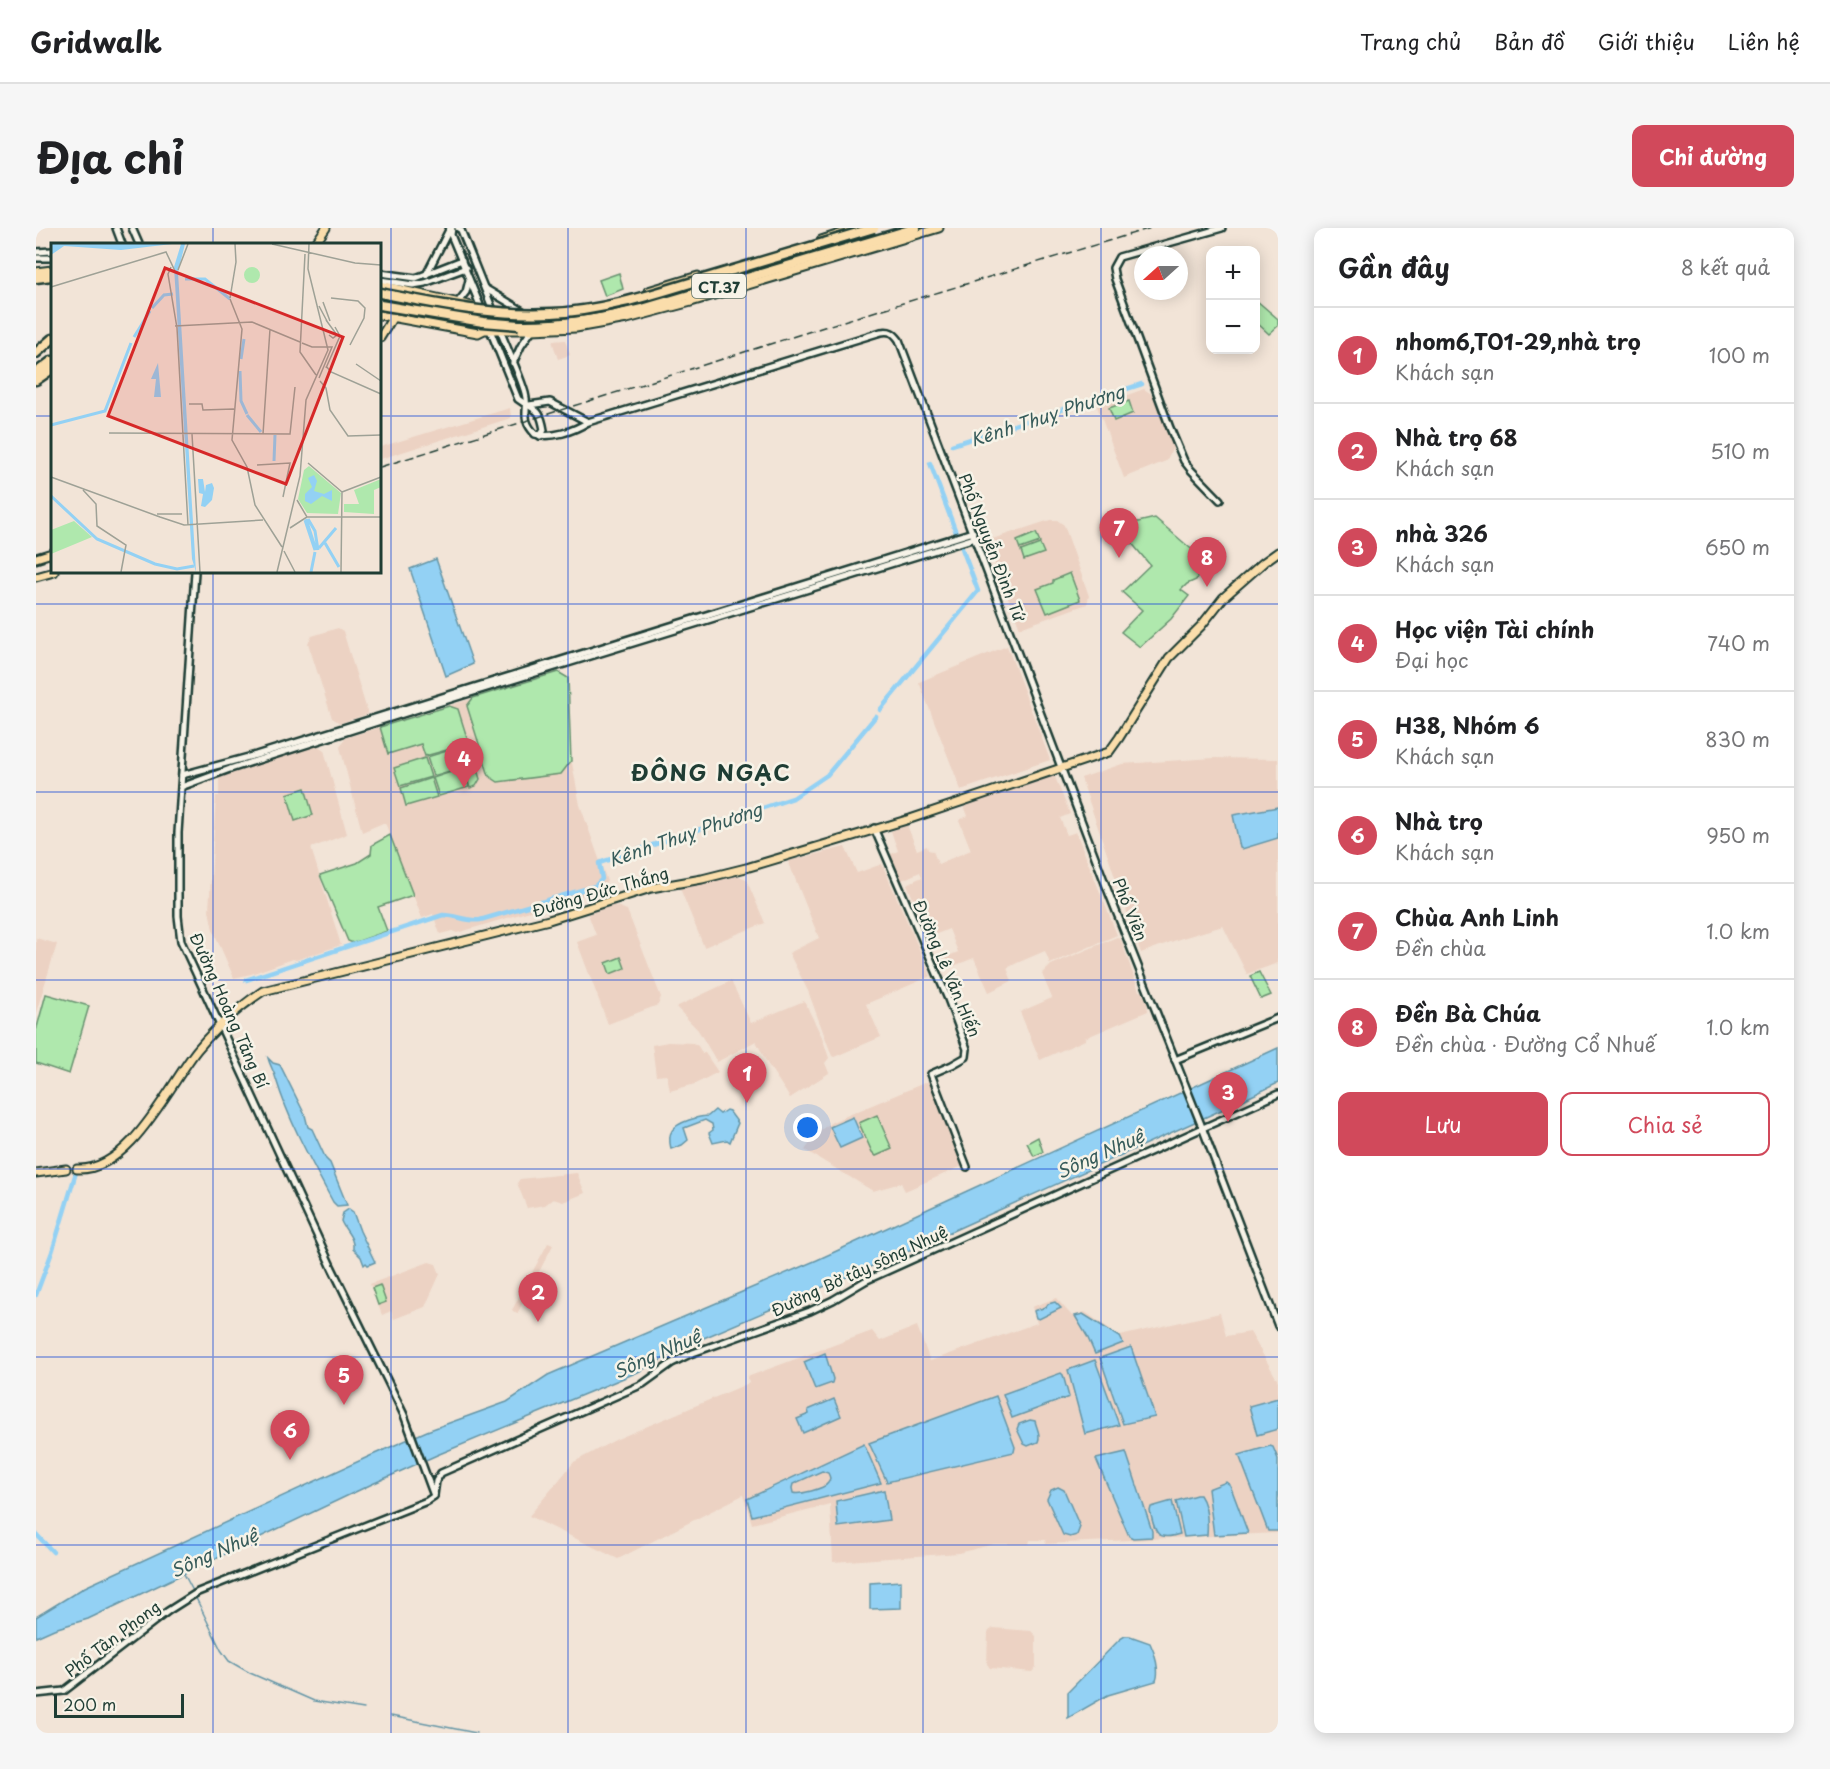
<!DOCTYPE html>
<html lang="vi">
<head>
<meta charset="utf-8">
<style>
	:root { --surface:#fff; --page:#f6f6f6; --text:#202124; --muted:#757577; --line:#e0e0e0; --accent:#d1495b }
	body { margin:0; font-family:"Playpen Sans",sans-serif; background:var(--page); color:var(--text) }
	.controls { position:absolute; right:18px; top:18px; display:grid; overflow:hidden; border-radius:12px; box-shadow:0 3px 15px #0003 }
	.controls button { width:54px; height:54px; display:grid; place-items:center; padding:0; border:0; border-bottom:2px solid var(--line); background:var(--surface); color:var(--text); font:30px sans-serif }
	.compass { position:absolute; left:1098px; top:18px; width:54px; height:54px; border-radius:50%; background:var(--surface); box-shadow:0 3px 15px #0003; rotate:249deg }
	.scale { position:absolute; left:18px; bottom:15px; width:130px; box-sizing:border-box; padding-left:6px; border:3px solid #1f3d34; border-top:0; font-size:16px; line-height:21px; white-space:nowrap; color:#1f3d34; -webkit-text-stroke:4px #f7f3e8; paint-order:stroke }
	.you { position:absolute; left:772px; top:900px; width:21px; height:21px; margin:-15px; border:4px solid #fff; border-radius:50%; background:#1a73e8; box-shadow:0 0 0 9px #1a73e833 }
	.badge { display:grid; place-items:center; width:39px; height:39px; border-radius:50%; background:var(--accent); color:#fff; font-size:20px; font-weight:700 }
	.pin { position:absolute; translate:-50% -50px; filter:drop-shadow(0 2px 3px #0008) }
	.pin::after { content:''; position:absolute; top:32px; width:21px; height:18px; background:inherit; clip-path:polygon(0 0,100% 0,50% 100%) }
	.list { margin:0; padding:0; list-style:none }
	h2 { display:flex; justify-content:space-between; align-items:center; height:78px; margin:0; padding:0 24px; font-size:26px }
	h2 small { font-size:20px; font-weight:400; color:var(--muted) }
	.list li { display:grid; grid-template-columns:39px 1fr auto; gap:18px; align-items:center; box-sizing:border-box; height:96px; padding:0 24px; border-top:2px solid var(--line) }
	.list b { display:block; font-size:22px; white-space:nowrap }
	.list p { margin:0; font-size:20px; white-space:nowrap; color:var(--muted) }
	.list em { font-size:20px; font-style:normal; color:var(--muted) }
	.actions { display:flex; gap:12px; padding:18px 24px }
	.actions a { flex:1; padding:14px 0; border:2px solid var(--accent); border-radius:12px; text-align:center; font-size:21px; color:var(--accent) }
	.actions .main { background:var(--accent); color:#fff }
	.map { position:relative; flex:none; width:1242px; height:1505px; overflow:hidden; border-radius:12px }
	header { display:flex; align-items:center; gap:36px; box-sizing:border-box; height:84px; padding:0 30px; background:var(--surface); border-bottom:2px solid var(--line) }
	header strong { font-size:28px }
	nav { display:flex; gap:33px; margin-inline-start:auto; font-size:21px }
	.intro { display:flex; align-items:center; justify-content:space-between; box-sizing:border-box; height:144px; padding:0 36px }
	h1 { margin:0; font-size:42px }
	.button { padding:15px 27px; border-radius:12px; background:var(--accent); color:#fff; font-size:21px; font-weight:700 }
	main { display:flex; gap:36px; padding:0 36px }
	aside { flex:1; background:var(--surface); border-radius:12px; box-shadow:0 3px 15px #0003 }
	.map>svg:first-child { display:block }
	.built { fill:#ecd2c3 }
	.green { fill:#afe8ad; stroke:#679270; stroke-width:1.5 }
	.water { fill:#93d1f4; stroke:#6596a7; stroke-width:1.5; fill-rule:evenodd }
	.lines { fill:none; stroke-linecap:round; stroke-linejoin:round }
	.stream { stroke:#6596a7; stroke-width:1.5 }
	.canal { stroke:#93d1f4; stroke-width:4.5 }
	.minor-casing { stroke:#1f3d34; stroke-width:10 }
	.major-casing { stroke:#1f3d34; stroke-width:11 }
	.highway-casing { stroke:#1f3d34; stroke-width:13 }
	.minor { stroke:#f7f3e8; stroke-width:5 }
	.major { stroke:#faddab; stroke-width:7 }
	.highway { stroke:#faddab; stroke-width:8 }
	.rail { stroke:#1f3d34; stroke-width:1.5; stroke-dasharray:9 4.5; stroke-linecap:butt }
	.highway-bridge-casing { stroke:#1f3d34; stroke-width:13; stroke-linecap:butt }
	.highway-bridge { stroke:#faddab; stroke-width:8 }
	.grid { fill:none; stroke:#1d4ed8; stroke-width:1.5; stroke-opacity:0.55 }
	.labels { text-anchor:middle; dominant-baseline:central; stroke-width:5; stroke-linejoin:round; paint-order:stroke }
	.shield { fill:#f7f3e8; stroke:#60746a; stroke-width:1.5 }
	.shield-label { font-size:15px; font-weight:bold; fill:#1f3d34 }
	.street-label { font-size:16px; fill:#1f3d34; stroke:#f7f3e8 }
	.water-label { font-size:18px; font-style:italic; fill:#365b5a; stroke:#f7f3e8 }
	.district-label { font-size:22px; font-weight:bold; letter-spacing:1.5px; fill:#1f3d34; stroke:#f7f3e8 }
	.inset-river { fill:none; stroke:#93d1f4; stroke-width:3 }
	.inset-road { fill:none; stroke:#9ea196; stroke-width:1.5 }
	.view { fill:#d62828; fill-opacity:0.15; stroke:#d62828; stroke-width:3 }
	.inset-edge { fill:none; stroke:#1f3d34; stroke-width:3 }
</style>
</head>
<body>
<header>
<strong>Gridwalk</strong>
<nav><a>Trang chủ</a><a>Bản đồ</a><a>Giới thiệu</a><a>Liên hệ</a></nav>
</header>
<div class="intro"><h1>Địa chỉ</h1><a class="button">Chỉ đường</a></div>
<main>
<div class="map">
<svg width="1242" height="1505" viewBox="0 0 1242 1505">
	<rect width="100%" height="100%" fill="#f2e4d7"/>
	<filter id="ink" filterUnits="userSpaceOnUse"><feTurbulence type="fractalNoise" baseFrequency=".0167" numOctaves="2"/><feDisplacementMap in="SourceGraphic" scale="12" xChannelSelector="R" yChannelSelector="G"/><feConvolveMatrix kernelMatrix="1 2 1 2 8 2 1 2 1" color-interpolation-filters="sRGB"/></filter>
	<g filter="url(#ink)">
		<g class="built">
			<polygon points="529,112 534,127 522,131 516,113"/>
			<polygon points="1108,161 1117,167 1138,218 1130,233 1088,250 1061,178"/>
			<polygon points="474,180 475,190 344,231 344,219"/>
			<polygon points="1014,292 1021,292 1028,297 1053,368 1051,376 984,400 950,313"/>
			<polygon points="302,400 307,403 332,486 304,495 296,490 272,415 276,408"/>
			<polygon points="971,418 1014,532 925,562 883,454"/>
			<polygon points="522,444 532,450 535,530 544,577 571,653 564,662 421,705 416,703 404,706 397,686 386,690 350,597 347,595 326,604 304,519 309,510"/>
			<polygon points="281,517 288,522 311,606 275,620 305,717 260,732 257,731 215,746 198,750 177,702 173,682 180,568 183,568 183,548"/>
			<polygon points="1178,530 1242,531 1242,735 1211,746 1187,698 1143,711 1105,725 1045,550 1086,536"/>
			<polygon points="1015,547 1019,549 1034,586 1024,590 1031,607 1040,604 1081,707 1014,736 1009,723 981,735 971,740 976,753 953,764 938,730 907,742 903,732 922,724 913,701 893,709 871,656 886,649 884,644 864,653 853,627 862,623 855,603 871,597 881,622 891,618 892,622 897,623 902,636 935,622 923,592 932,588 927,575"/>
			<polygon points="809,619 821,645 846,636 895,748 830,776 845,809 798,829 796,828 772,763 753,725 783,710 752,633"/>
			<polygon points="696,645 710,651 729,695 668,719 643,658"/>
			<polygon points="578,677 591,682 625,769 622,777 572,796 541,714 560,707 552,686"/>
			<polygon points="1081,709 1085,712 1103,763 1106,764 1111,775 1112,783 1049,810 1049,812 1004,832 984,784 1016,770 1006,746 1015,737"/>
			<polygon points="0,710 21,716 0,785"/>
			<polygon points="695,753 715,795 768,773 786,809 793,830 789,835 793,845 754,870 731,835 720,813 681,834 662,802 640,779"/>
			<polygon points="632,814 657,815 662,818 666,825 669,825 682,844 659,856 634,863 631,847 620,848 616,817"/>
			<polygon points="893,853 929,937 869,963 865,955 837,963 769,922 782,904 796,894"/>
			<polygon points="541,945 549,965 527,974 517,971 509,977 491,980 481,955 484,951"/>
			<polygon points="512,1015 517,1017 481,1086 476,1082"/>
			<polygon points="393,1034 400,1036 404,1046 389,1079 358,1091 355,1083 346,1087 334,1056"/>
			<polygon points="1020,1070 1036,1088 1049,1084 1084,1108 1184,1085 1190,1108 1214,1104 1242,1153 1242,1305 1010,1316 1009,1312 994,1312 993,1316 958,1316 923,1325 797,1334 794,1276 716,1296 707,1267 582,1331 493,1288 538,1234 579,1212 713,1155 711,1149 836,1103 844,1113 881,1098 894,1133 1001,1095 996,1079"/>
			<polygon points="957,1400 995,1403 1000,1408 1000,1439 996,1444 954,1440 951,1436 952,1404"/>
		</g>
		<g class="green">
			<polygon points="583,45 587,61 569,68 563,52"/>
			<polygon points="1220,72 1242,91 1242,98 1233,106 1220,94"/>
			<polygon points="1093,173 1097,185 1078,193 1073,180"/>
			<polygon points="1119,290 1154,320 1170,330 1160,352 1151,356 1145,362 1153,368 1135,391 1104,419 1085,404 1106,382 1086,364 1114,337 1084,301 1085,298"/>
			<polygon points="1000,305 1004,314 984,321 981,313"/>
			<polygon points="1004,316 1008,325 988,332 985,323"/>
			<polygon points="1034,345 1044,372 1011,385 1001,361 1017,355 1017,352"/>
			<polygon points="522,444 532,450 535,533 525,546 462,554 453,548 431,478 437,470"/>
			<polygon points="413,478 422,481 444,551 440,558 434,560 422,519 389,528 385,516 352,526 344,499"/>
			<polygon points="421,520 427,539 397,548 391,529"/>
			<polygon points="389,530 395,549 364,558 358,540"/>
			<polygon points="427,540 433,559 403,568 397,550"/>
			<polygon points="395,550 401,569 370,578 365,560"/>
			<polygon points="269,560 277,587 259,593 251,566"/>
			<polygon points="354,607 377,667 342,679 351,703 317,715 312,713 284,647 321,635 335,626 336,617"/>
			<polygon points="585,729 589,740 574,746 570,735"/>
			<polygon points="1223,744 1235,767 1225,771 1214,748"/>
			<polygon points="10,766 53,778 33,846 0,835 0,803"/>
			<polygon points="841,887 856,921 840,928 836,924 823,895"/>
			<polygon points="1002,909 1007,924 998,928 991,915"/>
			<polygon points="344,1057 350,1074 342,1077 336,1060"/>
		</g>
		<g class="water">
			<polygon points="400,331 437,436 410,448 374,341"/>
			<polygon points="1242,579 1242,610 1206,621 1204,620 1197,587"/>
			<polygon points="1242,820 1242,855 1201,875 883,1018 663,1112 602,1144 401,1227 334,1257 52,1391 18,1401 0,1409 0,1389 49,1359 334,1228 391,1203 471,1174 512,1147 781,1032"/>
			<path d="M232 830 237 835 244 837 269 887 272 899 276 901 290 931 294 935 311 977 301 978 297 974C276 935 253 894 240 851 238 843 234 838 232 830Z"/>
			<path d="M679 882 684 886 690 882 693 883 702 895 694 914 691 912 677 915 673 905 677 902 676 896 669 892 648 900 652 912 646 917 635 921C631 904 636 898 653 892 660 890 664 888 672 888Z"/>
			<polygon points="817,889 826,910 804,920 794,899"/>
			<path d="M313 981 317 984 324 1003 339 1034 332 1037 330 1035 328 1037 325 1029 317 1021C319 1010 309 1003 305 993L307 985Z"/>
			<polygon points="1019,1074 1025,1080 1003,1091 1000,1090 998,1083 1010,1079 1012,1076"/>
			<polygon points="1047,1086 1084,1109 1087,1115 1059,1126 1051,1108 1039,1088"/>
			<polygon points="1095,1119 1119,1189 1087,1196 1064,1130"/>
			<polygon points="789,1125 797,1151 796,1155 779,1161 768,1134"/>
			<polygon points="1059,1132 1083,1197 1049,1206 1032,1142"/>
			<polygon points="1025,1145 1027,1147 1033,1169 976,1190 967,1166"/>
			<polygon points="960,1168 979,1219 978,1224 851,1254 833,1215"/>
			<polygon points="1242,1170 1242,1201 1221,1207 1213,1178"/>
			<polygon points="798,1171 805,1188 767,1205 761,1191 773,1186 772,1182"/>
			<path d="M994 1192 999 1193C1001 1201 1005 1207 1002 1214L992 1218 988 1216 981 1201 983 1196Z"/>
			<path d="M828 1216 845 1255 716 1288 711 1271ZM786 1243 792 1245C794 1249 795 1251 792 1255 788 1261 763 1267 757 1265L756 1260 757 1256Z"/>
			<polygon points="1234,1218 1237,1219 1242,1231 1242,1303 1232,1303 1203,1227"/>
			<polygon points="1090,1224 1116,1303 1116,1309 1097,1310 1093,1308 1060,1231"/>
			<polygon points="1190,1254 1194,1257 1212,1305 1178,1307 1172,1261"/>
			<polygon points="1022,1259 1028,1262 1044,1299 1041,1307 1034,1309 1027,1307 1011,1271 1015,1262"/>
			<polygon points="848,1262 853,1292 802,1299 800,1273"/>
			<path d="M1160 1267H1164C1171 1277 1172 1294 1171 1307L1148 1309 1140 1273Z"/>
			<path d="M1136 1273 1144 1306C1119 1314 1119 1303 1114 1283L1115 1279Z"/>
			<polygon points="865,1353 865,1380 834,1381 834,1355"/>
			<path d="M1089 1408H1094L1114 1415C1119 1425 1124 1443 1120 1453L1072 1467 1032 1490V1464L1084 1411Z"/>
		</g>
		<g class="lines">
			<g class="stream">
				<polyline points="148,1346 157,1363"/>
				<polyline points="160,1370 185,1422 193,1433 214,1445 278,1473 328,1481"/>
				<polyline points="355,1488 440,1505"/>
			</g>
			<g class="canal">
				<polyline points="916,217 1106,156"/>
				<polyline points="844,482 942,363 894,235"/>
				<path d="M210 752 407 687C420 687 431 694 444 692L559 658 566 651 563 635 757 570 791 547 840 488"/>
				<polyline points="0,1067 16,1024 41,941"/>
				<polyline points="0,1306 17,1324"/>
			</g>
			<defs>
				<g id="minor">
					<polyline points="80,0 86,16"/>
					<polyline points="96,0 103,16"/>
					<polyline points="416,0 415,7 446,82"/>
					<polyline points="422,0 425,2 457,82"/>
					<polyline points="0,24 16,23"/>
					<polyline points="0,30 16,30"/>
					<polyline points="344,45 380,50 426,32"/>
					<polyline points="390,47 414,0"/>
					<polyline points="344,52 377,57 389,55 430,40"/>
					<polyline points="450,61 487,83"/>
					<polyline points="422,74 430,64 433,52"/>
					<path d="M454 102 482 171C499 184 504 178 508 202L504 208"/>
					<path d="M464 102C472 123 483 144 489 165 494 182 483 189 499 206 515 211 538 203 552 194L845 104C854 102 858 105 863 112L1072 663 1164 894 1242 1098"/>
					<polyline points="477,135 485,118 496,102"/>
					<polyline points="493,177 514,174 552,194"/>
					<polyline points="1184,272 1155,242 1148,233 1134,200 1079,51 1077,40 1083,29 1186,0"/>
					<polyline points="159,344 142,605 142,688 145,713 296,1040 356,1162 368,1187 398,1268"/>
					<polyline points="146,547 220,527 937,304"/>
					<polyline points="145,559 194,541 382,481 939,310"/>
					<polyline points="838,600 912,771 931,821 930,829 916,837 895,846 931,939"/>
					<polyline points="1139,832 1242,790"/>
					<polyline points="398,1267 400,1253 405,1245 607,1156 636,1135 654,1126 774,1083 797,1072 829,1053 1242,866"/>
					<polyline points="0,1466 28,1463 132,1383 162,1364 391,1273 398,1268"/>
				</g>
				<g id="major">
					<polyline points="785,12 822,0"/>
					<polyline points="279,16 290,0"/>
					<polyline points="0,44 16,42"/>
					<polyline points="344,57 441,79"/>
					<polyline points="612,63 662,48"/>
					<polyline points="344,87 442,105 448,102 496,102 540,100 591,91 655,74 903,0"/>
					<polyline points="344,110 357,89"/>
					<polyline points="0,330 16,325"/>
					<polyline points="0,349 18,344"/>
					<path d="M41 941C94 944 133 857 161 822 180 799 203 779 227 763L513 692 615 660 666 651 710 640 874 591 1073 524 1083 510 1133 430 1165 398 1187 370 1228 334 1242 324"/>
					<polyline points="0,945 30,941"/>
				</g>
				<g id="highway">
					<polyline points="0,50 16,48"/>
					<path d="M483 97C525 98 565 91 606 81L880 0"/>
					<polyline points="0,125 16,111"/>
					<polyline points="0,145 16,133"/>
					<polyline points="0,152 16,141"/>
				</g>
			</defs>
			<use href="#minor" class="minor-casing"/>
			<use href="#major" class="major-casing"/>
			<use href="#highway" class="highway-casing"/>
			<use href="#minor" class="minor"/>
			<use href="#major" class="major"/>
			<use href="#highway" class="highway"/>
			<g class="rail">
				<polyline points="344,239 791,98 1115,0"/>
				<polyline points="0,336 16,331"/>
			</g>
			<defs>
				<g id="highway-bridge">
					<path d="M344 65C400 76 458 88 516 85 567 83 618 66 667 51 724 34 781 17 838 0"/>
					<polyline points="344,77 447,94 483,97"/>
				</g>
			</defs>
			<use href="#highway-bridge" class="highway-bridge-casing"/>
			<use href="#highway-bridge" class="highway-bridge"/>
		</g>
	</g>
	<path class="grid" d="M177 0V16M355 0V1505M532 0V1505M710 0V1505M887 0V1505M1065 0V1505M0 188H16M344 188H1242M177 344V1505M0 376H1242M0 564H1242M0 752H1242M0 941H1242M0 1129H1242M0 1317H1242"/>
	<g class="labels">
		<rect class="shield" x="656" y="46" width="54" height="24" rx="4.5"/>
		<g class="shield-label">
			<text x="683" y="58">CT.37</text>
		</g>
		<g class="street-label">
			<text transform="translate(957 319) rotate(69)">Phố Nguyễn Đình Tứ</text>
			<text transform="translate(564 663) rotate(-16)">Đường Đức Thắng</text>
			<text transform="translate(1095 681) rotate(68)">Phố Viên</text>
			<text transform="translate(912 740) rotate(67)">Đường Lê Văn Hiến</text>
			<text transform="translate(194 782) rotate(66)">Đường Hoàng Tăng Bí</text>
			<text transform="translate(823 1042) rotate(-25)">Đường Bờ tây sông Nhuệ</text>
			<text transform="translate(76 1410) rotate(-37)">Phố Tân Phong</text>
		</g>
		<g class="water-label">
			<text transform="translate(1011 187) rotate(-18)">Kênh Thuỵ Phương</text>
			<text transform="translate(649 606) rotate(-19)">Kênh Thuỵ Phương</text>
			<text transform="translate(1064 925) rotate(-24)">Sông Nhuệ</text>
			<text transform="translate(621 1125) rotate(-24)">Sông Nhuệ</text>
			<text transform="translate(178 1324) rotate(-24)">Sông Nhuệ</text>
		</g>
		<g class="district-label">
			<text x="675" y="543">ĐÔNG NGẠC</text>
		</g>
	</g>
	<g transform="translate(15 15)">
		<rect width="330" height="330" fill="#f2e4d7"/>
		<path d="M193 32a8 8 0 1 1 16 0a8 8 0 1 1-16 0ZM258 223 290 250 287 271 256 270 247 256 253 227ZM330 236V244L323 247V271L293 269V261H308L303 247ZM23 278 41 294 0 311V287Z" fill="#afe8ad"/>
		<path d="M0 1H121L70 7 13 3 0 12ZM130 1H134L127 29 145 329 141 316 123 24ZM107 120 110 154H103L105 136H100ZM263 232 266 238 263 248 273 251 281 247V258L271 253 260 261 254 258V251L261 244 257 235ZM147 236H152L154 249 155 242 161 240 163 245 161 257 154 264 150 263 152 251 148 250Z" fill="#93d1f4"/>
		<path class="inset-river" d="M134 36H154L179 56M101 65 113 52 122 51M83 94 99 68M190 116 193 96M189 128 190 158 196 171M196 172 210 189M0 182 54 168 80 100M223 218 224 192M0 253 46 296 104 321 126 326 143 323M255 276 265 307M257 276 264 288 267 307M254 277 264 307M274 300 288 324M268 305 285 285M260 329 264 309"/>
		<path class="inset-road" d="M221 1 304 20 330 22M254 11 249 109 265 132M120 24 117 31 126 85 137 282M127 27 137 1M0 44 115 9 124 28M179 55 185 19 184 1M280 55 307 58 314 65 313 75 299 102M179 56 191 86 181 197 196 224 204 262 231 304M272 59 279 78M268 63 277 80M275 77 286 92 282 95 278 92M124 83 201 79 249 99M251 100 261 104H281L268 135M305 121 330 138M275 123 280 129 330 151M275 125 289 93 284 84M269 138 275 145 279 167 297 193 330 192M138 161H151L152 167 183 166M58 190 239 191 244 144M141 191 149 329M212 191 219 86M257 220 291 249M206 222 239 220 232 254M0 234 109 274M32 247 45 261 46 283 75 302 70 329M291 249 330 234M106 271H131M109 274 133 282 212 277M256 274H330M239 285 256 274 246 257M233 308 244 329M226 329 249 233 255 157 277 107 257 26 258 1M290 329 291 249"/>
		<path class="view" d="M114 25 292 94 235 241 57 173Z"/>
		<rect width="330" height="330" class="inset-edge"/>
	</g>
</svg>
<div class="controls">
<button>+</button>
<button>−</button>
</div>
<svg class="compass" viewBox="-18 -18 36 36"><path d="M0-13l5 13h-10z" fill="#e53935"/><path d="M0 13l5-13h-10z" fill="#757577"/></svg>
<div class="scale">200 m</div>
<div class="you"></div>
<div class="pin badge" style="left:711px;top:875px">1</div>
<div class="pin badge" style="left:502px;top:1094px">2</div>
<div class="pin badge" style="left:1192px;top:894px">3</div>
<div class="pin badge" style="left:428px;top:560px">4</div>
<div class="pin badge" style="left:308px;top:1177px">5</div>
<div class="pin badge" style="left:254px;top:1232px">6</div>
<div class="pin badge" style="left:1083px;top:330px">7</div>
<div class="pin badge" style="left:1171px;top:359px">8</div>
</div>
<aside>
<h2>Gần đây<small>8 kết quả</small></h2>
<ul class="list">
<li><span class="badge">1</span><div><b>nhom6,T01-29,nhà trọ</b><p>Khách sạn</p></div><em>100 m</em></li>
<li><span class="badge">2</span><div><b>Nhà trọ 68</b><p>Khách sạn</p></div><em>510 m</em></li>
<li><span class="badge">3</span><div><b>nhà 326</b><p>Khách sạn</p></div><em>650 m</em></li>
<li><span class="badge">4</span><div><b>Học viện Tài chính</b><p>Đại học</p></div><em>740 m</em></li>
<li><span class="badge">5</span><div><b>H38, Nhóm 6</b><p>Khách sạn</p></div><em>830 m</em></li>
<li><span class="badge">6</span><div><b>Nhà trọ</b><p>Khách sạn</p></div><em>950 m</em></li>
<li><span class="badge">7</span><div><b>Chùa Anh Linh</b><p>Đền chùa</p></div><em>1.0 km</em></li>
<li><span class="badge">8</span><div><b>Đền Bà Chúa</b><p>Đền chùa · Đường Cổ Nhuế</p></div><em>1.0 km</em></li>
</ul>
<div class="actions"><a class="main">Lưu</a><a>Chia sẻ</a></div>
</aside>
</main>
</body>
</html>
